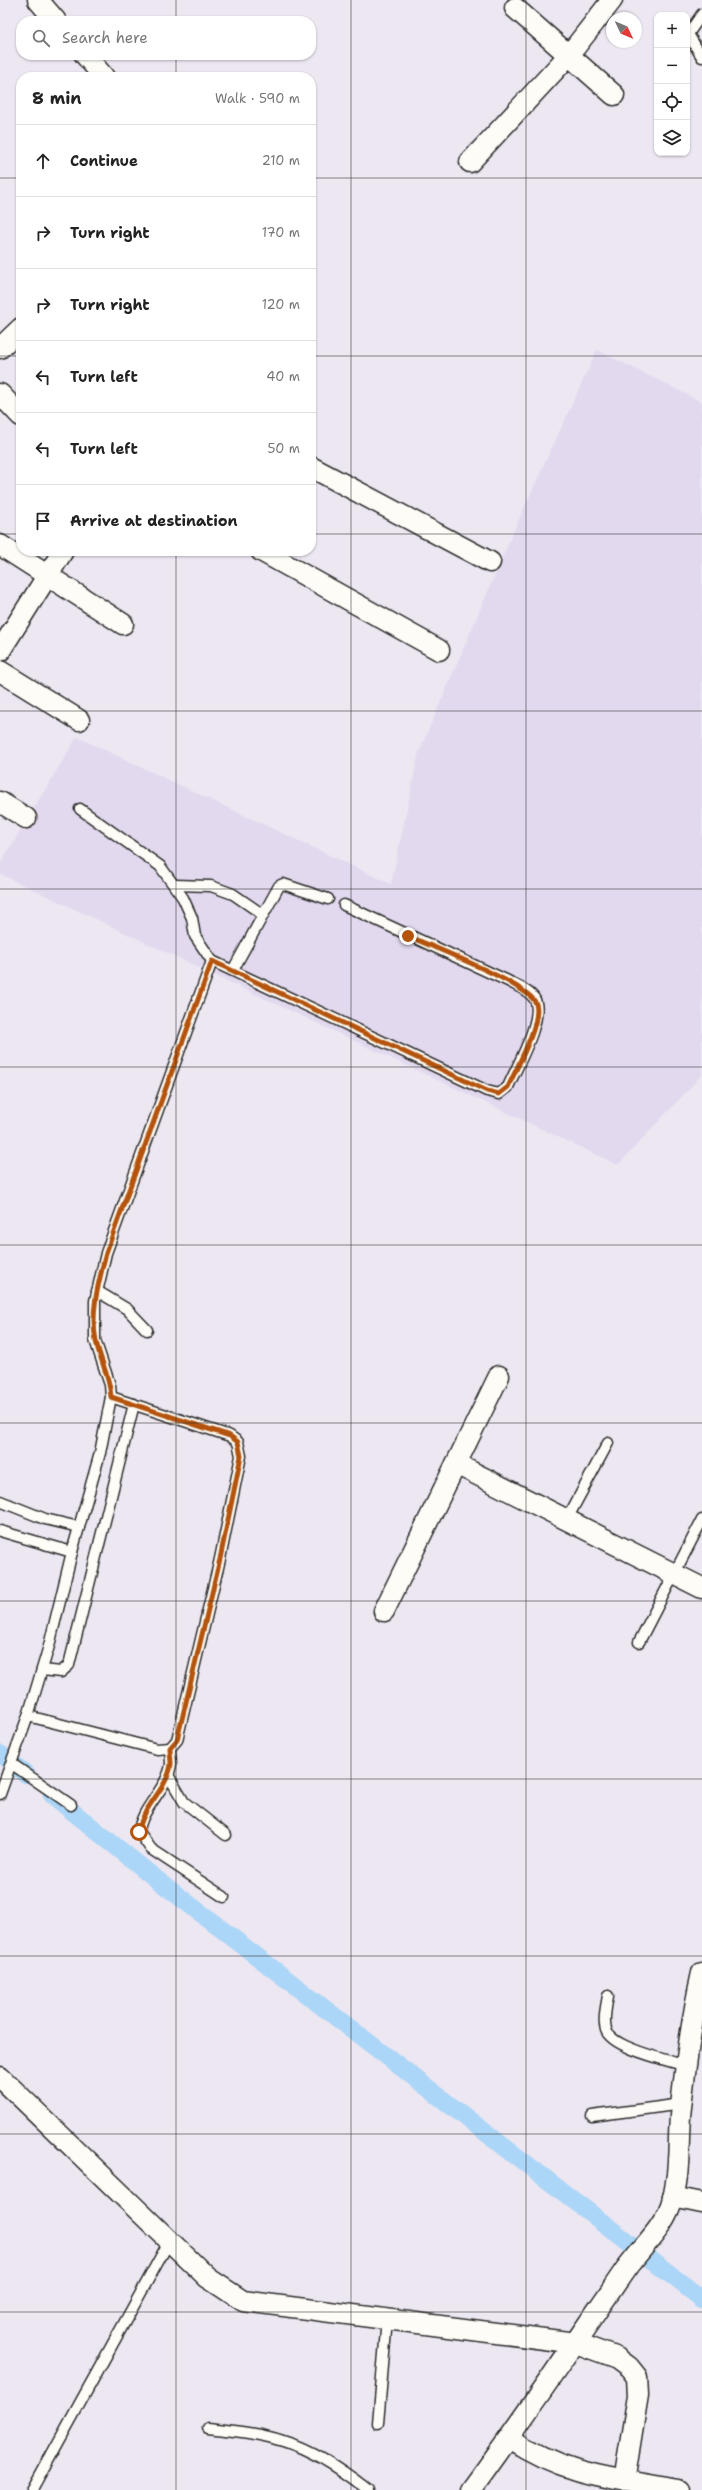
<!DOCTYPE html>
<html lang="en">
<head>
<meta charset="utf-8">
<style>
	:root { --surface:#fff; --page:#f2f2f2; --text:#222; --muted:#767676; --line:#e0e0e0 }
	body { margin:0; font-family:"Shantell Sans",sans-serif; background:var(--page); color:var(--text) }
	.controls { position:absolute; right:12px; top:12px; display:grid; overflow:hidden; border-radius:8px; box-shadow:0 1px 3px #0004 }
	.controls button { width:36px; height:36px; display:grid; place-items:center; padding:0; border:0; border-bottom:1px solid var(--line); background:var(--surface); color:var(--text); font:20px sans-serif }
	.compass { position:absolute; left:606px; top:12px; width:36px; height:36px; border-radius:50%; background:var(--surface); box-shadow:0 1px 3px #0004; rotate:134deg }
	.stop { position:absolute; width:12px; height:12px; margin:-9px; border:3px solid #b45309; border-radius:50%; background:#fff }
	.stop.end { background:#b45309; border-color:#fff; box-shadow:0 1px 4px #0008 }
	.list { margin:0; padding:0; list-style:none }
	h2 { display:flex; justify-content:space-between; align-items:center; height:52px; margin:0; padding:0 16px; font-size:17px }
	h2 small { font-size:13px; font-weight:400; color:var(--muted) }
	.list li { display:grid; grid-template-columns:26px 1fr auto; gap:12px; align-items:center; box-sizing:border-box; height:72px; padding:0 16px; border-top:1px solid var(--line) }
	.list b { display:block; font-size:15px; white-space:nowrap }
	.list em { font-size:13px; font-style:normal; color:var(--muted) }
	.icon { flex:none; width:22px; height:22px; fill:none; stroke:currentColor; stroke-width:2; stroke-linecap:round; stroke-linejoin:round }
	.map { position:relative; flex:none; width:702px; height:2490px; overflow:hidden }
	.search { position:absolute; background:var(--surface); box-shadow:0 1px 3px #0004; left:16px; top:16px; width:300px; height:44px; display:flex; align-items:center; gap:10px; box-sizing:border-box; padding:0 14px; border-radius:16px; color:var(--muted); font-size:15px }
	.panel { position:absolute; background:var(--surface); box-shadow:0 1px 3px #0004; left:16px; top:72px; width:300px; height:484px; border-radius:16px }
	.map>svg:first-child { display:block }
	.built { fill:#e2d9ef }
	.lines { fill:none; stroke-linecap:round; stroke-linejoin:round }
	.canal { stroke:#acd6f7; stroke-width:18 }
	.lane-casing { stroke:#2b2b2b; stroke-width:13 }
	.street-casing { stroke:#2b2b2b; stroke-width:23 }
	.lane { stroke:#fdfcf7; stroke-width:10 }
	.street { stroke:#fdfcf7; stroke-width:20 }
	.route { stroke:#b45309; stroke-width:5 }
	.grid { fill:none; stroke:#2b2b2b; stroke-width:1; stroke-opacity:0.55 }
</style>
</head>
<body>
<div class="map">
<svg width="702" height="2490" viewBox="0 0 702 2490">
	<rect width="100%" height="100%" fill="#ede7f2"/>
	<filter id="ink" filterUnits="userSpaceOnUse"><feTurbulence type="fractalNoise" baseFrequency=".025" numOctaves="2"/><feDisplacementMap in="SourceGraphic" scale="8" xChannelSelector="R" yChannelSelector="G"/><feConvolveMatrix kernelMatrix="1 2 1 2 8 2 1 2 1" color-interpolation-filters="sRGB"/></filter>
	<g filter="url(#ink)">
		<polygon class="built" points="597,350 702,402 702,1075 618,1165 0,874 0,864 77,737 391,884 419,752 518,521"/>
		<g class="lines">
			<g class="canal">
				<polyline points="0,1754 26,1774"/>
				<polyline points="52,1795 155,1878 702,2299"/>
			</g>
			<defs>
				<g id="lane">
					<polyline points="702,14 688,34 702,57"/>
					<path d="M80 809 160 866 183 898 192 918 195 936 212 961 487 1091 499 1094 508 1087C516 1068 546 1016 534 998 528 990 517 986 508 981L344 905"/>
					<polyline points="174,885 211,886 233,894 262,914"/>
					<polyline points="233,970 279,886 283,884 328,899"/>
					<polyline points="97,1291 127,1309 147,1330"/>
					<polyline points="0,1501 45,1519 79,1527"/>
					<polyline points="566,1521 608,1443"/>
					<polyline points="0,1531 72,1552"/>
					<polyline points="639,1642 702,1520"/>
					<polyline points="42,1670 61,1672 69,1665 134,1404"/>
					<polyline points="28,1716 157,1749 170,1748 177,1740 220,1559 241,1456 238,1442 230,1436 111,1397"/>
					<path d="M170 1748C170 1753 171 1759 171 1764 168 1789 141 1807 139 1832L151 1849 224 1897"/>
					<polyline points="12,1764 71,1805"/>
					<polyline points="168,1775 184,1802 226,1835"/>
					<polyline points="0,1794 28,1716 49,1646 72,1552 100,1453 111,1397 110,1385 95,1340 95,1301 106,1253 212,961"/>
					<path d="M608 1996C606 2007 603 2020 606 2030 612 2048 668 2060 686 2066"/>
					<polyline points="592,2116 682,2104"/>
					<polyline points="378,2423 387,2319"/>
					<path d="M208 2428C233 2431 259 2433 283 2441 313 2450 344 2471 368 2490"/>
					<polyline points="32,2490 170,2240"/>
				</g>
				<g id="street">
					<polyline points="38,0 56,21"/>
					<polyline points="515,8 614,95"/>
					<polyline points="85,55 104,77"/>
					<polyline points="470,162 569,55 612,0"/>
					<polyline points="0,348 21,328"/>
					<polyline points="0,394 21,416"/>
					<polyline points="311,467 490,562"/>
					<polyline points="0,545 123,624"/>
					<polyline points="261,551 439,650"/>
					<polyline points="0,651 63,551"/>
					<polyline points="0,671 79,720"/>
					<polyline points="0,802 26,818"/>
					<polyline points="456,1464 702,1588"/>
					<polyline points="384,1611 499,1376"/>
					<polyline points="0,2077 208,2278 243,2301 576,2343 617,2358 629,2367 637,2377 638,2395 624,2481"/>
					<polyline points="673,2197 702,2203"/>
					<path d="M509 2438C566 2476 613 2478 678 2490"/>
					<path d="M471 2490C524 2418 574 2344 625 2270 642 2246 666 2227 673 2198 680 2171 678 2143 680 2116 685 2068 691 2021 702 1973"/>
				</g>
			</defs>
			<use href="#lane" class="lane-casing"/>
			<use href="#street" class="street-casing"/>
			<use href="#lane" class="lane"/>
			<use href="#street" class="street"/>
		</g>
	</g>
	<g class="lines" filter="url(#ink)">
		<path class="route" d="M139 1832C141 1807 168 1789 171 1764 171 1759 170 1753 170 1748L177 1740 220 1559 241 1456 238 1442 230 1436 111 1397C110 1377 100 1360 96 1341 90 1311 99 1281 106 1253L212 961 487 1091 499 1094 508 1087C516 1069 542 1022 536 1004 531 985 430 946 408 936"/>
	</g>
	<path class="grid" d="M176 0V21M351 0V2490M526 0V2490M176 55V77M0 178H21M311 178H702M0 356H21M311 356H702M0 534H21M311 534H702M176 551V2490M0 711H702M0 889H702M0 1067H702M0 1245H702M0 1423H702M0 1601H702M0 1779H702M0 1956H702M0 2134H702M0 2312H702"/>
</svg>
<div class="controls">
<button>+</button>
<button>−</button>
<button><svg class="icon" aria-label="locate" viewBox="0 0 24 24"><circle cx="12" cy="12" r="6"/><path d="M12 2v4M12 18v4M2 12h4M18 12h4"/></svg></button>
<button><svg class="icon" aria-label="layers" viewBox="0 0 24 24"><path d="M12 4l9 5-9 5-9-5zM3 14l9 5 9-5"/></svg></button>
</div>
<svg class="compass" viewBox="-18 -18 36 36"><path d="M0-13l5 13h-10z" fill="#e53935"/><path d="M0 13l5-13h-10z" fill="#767676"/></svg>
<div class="stop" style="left:139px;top:1832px"></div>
<div class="stop end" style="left:408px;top:936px"></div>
<div class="search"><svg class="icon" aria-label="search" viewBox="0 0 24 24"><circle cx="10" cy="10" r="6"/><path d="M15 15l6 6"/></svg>Search here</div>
<section class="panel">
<h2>8 min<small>Walk · 590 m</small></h2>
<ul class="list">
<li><svg class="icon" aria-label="ahead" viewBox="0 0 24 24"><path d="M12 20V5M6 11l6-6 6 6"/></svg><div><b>Continue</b></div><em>210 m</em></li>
<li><svg class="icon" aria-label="right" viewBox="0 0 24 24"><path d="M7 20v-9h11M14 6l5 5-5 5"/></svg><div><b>Turn right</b></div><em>170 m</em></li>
<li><svg class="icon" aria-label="right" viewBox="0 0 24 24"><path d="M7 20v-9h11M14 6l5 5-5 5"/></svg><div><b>Turn right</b></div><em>120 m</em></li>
<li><svg class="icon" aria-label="left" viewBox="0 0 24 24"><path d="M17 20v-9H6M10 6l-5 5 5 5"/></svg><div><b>Turn left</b></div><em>40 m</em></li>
<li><svg class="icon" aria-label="left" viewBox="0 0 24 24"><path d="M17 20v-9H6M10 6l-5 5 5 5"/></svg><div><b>Turn left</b></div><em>50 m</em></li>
<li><svg class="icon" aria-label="arrive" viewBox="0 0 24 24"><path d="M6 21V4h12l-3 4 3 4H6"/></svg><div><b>Arrive at destination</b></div></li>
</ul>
</section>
</div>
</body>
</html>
